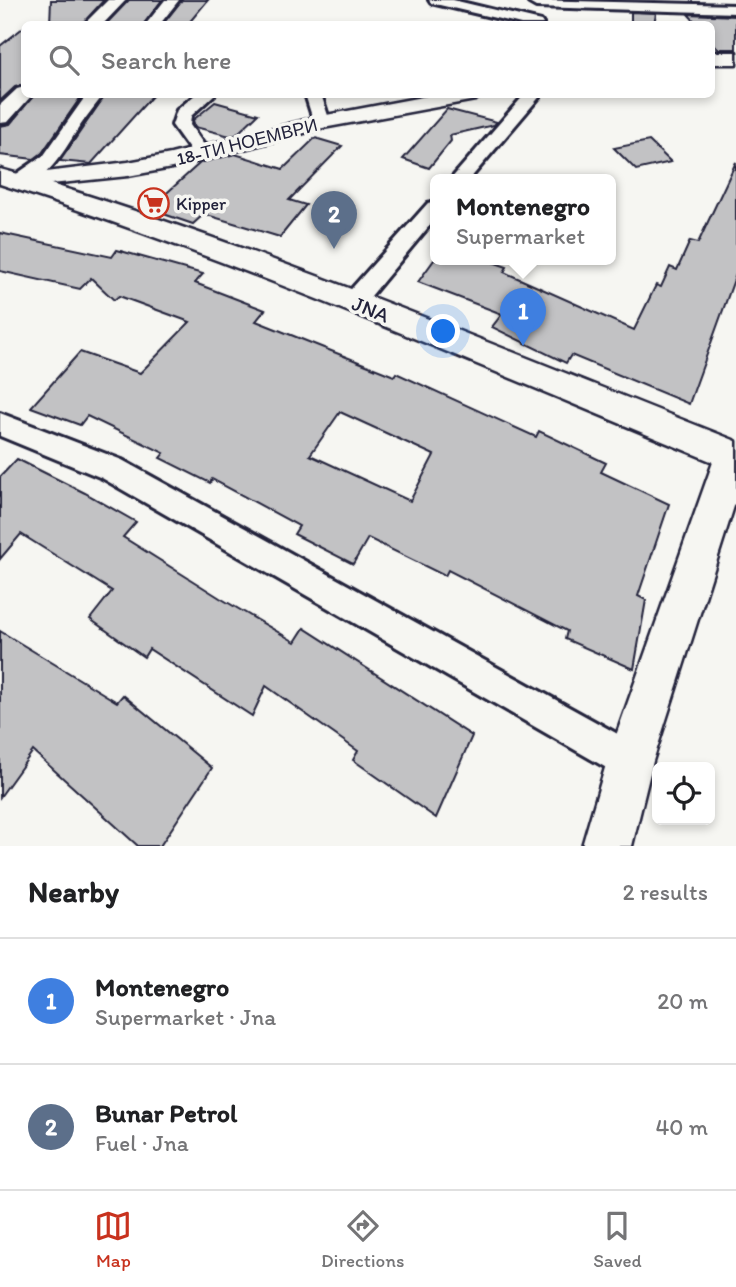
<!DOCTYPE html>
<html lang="en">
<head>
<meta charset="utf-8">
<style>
	:root { --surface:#fff; --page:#f2f2f2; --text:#202124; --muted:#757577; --line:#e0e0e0; --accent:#c8321e }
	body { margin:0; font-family:Itim,sans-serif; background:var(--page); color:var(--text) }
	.controls { position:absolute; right:21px; bottom:21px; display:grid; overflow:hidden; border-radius:10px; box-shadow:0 4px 10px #0003 }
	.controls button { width:63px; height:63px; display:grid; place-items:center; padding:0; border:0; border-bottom:2px solid var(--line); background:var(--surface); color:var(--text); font:35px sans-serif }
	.you { position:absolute; left:444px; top:332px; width:24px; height:24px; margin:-18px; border:5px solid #fff; border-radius:50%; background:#1a73e8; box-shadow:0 0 0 10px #1a73e833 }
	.badge { display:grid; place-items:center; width:46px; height:46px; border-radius:50%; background:var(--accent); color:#fff; font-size:23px; font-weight:700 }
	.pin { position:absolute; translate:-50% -58px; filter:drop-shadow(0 2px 4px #0008) }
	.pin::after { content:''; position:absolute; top:37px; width:24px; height:21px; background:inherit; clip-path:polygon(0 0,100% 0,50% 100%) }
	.popup { position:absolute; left:430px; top:174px; width:186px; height:91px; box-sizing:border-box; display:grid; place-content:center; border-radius:10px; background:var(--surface); filter:drop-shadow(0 2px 5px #0005); font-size:23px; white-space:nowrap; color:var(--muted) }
	.popup b { font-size:26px; color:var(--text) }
	.popup::after { content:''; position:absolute; left:50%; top:100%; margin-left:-14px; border:14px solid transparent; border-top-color:var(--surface) }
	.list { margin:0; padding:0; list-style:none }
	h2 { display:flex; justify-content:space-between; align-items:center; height:91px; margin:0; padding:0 28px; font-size:30px }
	h2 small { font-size:23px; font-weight:400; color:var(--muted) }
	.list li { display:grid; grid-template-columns:46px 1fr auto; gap:21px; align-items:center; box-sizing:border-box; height:126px; padding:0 28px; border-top:2px solid var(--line) }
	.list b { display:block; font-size:26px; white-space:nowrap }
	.list p { margin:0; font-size:23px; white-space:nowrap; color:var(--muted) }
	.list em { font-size:23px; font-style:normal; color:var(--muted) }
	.icon { flex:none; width:38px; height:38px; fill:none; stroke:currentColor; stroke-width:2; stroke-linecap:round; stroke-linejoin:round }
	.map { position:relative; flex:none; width:736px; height:846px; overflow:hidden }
	.search { position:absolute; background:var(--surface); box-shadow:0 4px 10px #0003; left:21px; right:21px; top:21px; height:77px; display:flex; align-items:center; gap:18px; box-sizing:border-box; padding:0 24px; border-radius:10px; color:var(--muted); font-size:26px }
	.sheet { height:343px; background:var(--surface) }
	nav { display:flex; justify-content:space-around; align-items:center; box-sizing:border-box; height:98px; border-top:2px solid var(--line); background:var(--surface); font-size:19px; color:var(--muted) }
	nav a { display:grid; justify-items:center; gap:4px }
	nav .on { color:var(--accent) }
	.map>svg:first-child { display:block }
	.building { fill:#c2c2c4; stroke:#22223b; stroke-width:2; fill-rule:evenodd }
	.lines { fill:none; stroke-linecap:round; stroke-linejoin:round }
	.minor-casing { stroke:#22223b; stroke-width:6 }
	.tertiary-casing { stroke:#22223b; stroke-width:5 }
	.minor { fill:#f6f6f2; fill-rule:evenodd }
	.tertiary { fill:#f6f6f2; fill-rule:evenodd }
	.labels { text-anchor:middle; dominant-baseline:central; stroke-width:7; stroke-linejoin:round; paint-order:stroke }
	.far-street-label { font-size:18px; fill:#22223b; stroke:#f6f6f2 }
	.far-poi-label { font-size:18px; fill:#22223b; stroke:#f6f6f2; text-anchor:start }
	.street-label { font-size:21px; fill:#22223b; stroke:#f6f6f2 }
</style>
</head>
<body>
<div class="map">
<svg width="736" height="846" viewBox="0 0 736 846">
	<rect width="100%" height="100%" fill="#f6f6f2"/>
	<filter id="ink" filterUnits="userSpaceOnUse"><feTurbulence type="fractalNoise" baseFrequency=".0143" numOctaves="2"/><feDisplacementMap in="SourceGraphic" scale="14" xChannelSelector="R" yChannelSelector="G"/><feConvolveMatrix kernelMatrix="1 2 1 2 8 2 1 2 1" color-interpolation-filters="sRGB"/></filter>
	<g filter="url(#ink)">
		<g class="building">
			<polygon points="51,0 104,0 82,24 50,24"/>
			<polygon points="129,0 162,0 144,24 106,24"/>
			<polygon points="182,0 208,0 188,24 163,24"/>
			<polygon points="631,12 656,13 654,24 631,24"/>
			<polygon points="688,14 736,16 736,49 718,49 711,42 711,24 697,24"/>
			<polygon points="24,27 24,85 15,87 0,101 0,46"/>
			<polygon points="35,94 83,94 42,153 34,159 0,155 0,126 10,124"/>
			<polygon points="106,94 154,94 91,164 60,161"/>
			<polygon points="215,102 258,114 236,135 230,136 195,127 193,120"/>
			<polygon points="447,109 497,122 494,125 450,135 451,141 429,168 403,159"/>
			<polygon points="315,138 342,146 289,200 306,205 280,237 204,214 193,224 149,209 200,163 235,154 283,169"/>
			<polygon points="649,141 671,162 636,170 614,148"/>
			<polygon points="736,162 736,274 689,404 571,355 566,363 492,327 502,314 418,282 434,260 487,260 507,267 504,272 634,330 656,285 661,287 670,267 677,270 690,241 698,243"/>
			<path d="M0 233 112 257 117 250 203 274 195 283 265 310 256 321 394 376 396 373 536 437 539 431 606 463 601 472 669 504 638 596 646 600 634 669 565 639 567 631 448 570 445 576 368 538 353 564 294 534 299 526 212 479 210 483 160 458 164 453 87 416 80 425 31 407 80 352 140 373 190 322 119 296 114 300 91 278 80 289 0 271ZM340 412 434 455 410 501 310 455Z"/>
			<polygon points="17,459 85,493 136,522 123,537 220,598 295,642 304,628 472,736 436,818 353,760 358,751 266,686 252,716 149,649 144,657 90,619 112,591 21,534 0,559 0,477"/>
			<polygon points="0,631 117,702 123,695 212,768 160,846 138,846 33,751 0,797"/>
		</g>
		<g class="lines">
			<defs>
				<g id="minor">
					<polygon points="165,0 179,0 160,24 146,24"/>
					<polygon points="429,0 453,0 541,21 543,24 521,24 431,3"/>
					<polygon points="531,0 736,5 736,13 536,7 529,3"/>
					<path d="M87 94H104C96 105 87 115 80 126 65 148 44 192 10 184L8 180 44 155Z"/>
					<polygon points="196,94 215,94 191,116 190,125 209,152 200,157 194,156 172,125 177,110"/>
					<polygon points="305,94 321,94 330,122 327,126 315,126"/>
					<polygon points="525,94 542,94 469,180 450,180"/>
					<polygon points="435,201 435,219 361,308 353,310 345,308 342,302 345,296 428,203"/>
					<polygon points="0,413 122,460 643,748 648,761 643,774 630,779 617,774 102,478 0,436"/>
				</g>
				<g id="tertiary">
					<polygon points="108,0 126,0 103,24 84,24"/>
					<rect x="712" y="52" width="24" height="12"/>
					<polygon points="24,87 24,94 33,94 8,122 0,123 0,105 17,89"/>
					<path d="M438 94H485L475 100 323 128 172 168 128 176 51 184C284 256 509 352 736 441V500L653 761 632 846H582L607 761 713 462C477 365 243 262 0 184V169L22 175 128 162 171 154 321 116Z"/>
				</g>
			</defs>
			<use href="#minor" class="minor-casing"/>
			<use href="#tertiary" class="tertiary-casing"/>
			<use href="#minor" class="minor"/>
			<use href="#tertiary" class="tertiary"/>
		</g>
	</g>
	<defs>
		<symbol id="supermarket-ring" viewBox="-11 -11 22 22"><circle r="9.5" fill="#f6f6f2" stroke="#c8321e" stroke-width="1.5"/><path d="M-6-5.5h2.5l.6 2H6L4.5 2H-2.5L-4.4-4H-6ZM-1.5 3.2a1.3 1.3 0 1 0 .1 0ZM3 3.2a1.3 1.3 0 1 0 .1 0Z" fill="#c8321e"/></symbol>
	</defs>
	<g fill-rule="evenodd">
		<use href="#supermarket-ring" x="136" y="186" width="35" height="35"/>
	</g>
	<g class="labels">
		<g class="far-street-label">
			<text transform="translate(247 142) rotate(-14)">18-ТИ НОЕМВРИ</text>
		</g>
		<g class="far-poi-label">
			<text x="176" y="204">Kipper</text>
		</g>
		<g class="street-label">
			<text transform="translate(371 309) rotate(22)">JNA</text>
		</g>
	</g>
</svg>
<div class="controls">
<button><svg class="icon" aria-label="locate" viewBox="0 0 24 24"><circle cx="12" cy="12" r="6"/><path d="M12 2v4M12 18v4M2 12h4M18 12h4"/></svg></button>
</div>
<div class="you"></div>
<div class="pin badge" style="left:523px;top:346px;background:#3f7fe0">1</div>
<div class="popup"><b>Montenegro</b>Supermarket</div>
<div class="pin badge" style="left:334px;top:249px;background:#5c6f8a">2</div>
<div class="search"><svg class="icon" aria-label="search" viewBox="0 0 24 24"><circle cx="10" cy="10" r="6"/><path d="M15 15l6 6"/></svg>Search here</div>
</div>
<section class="sheet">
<h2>Nearby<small>2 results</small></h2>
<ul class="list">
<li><span class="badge" style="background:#3f7fe0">1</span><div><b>Montenegro</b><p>Supermarket · Jna</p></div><em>20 m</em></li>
<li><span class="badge" style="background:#5c6f8a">2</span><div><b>Bunar Petrol</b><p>Fuel · Jna</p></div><em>40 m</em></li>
</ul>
</section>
<nav>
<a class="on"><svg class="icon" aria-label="map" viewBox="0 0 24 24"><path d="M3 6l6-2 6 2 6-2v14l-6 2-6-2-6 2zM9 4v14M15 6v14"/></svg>Map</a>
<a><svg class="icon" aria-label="directions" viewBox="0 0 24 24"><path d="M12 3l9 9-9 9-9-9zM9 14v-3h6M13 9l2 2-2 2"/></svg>Directions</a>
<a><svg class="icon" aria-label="saved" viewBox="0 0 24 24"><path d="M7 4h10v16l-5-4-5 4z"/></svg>Saved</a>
</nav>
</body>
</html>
